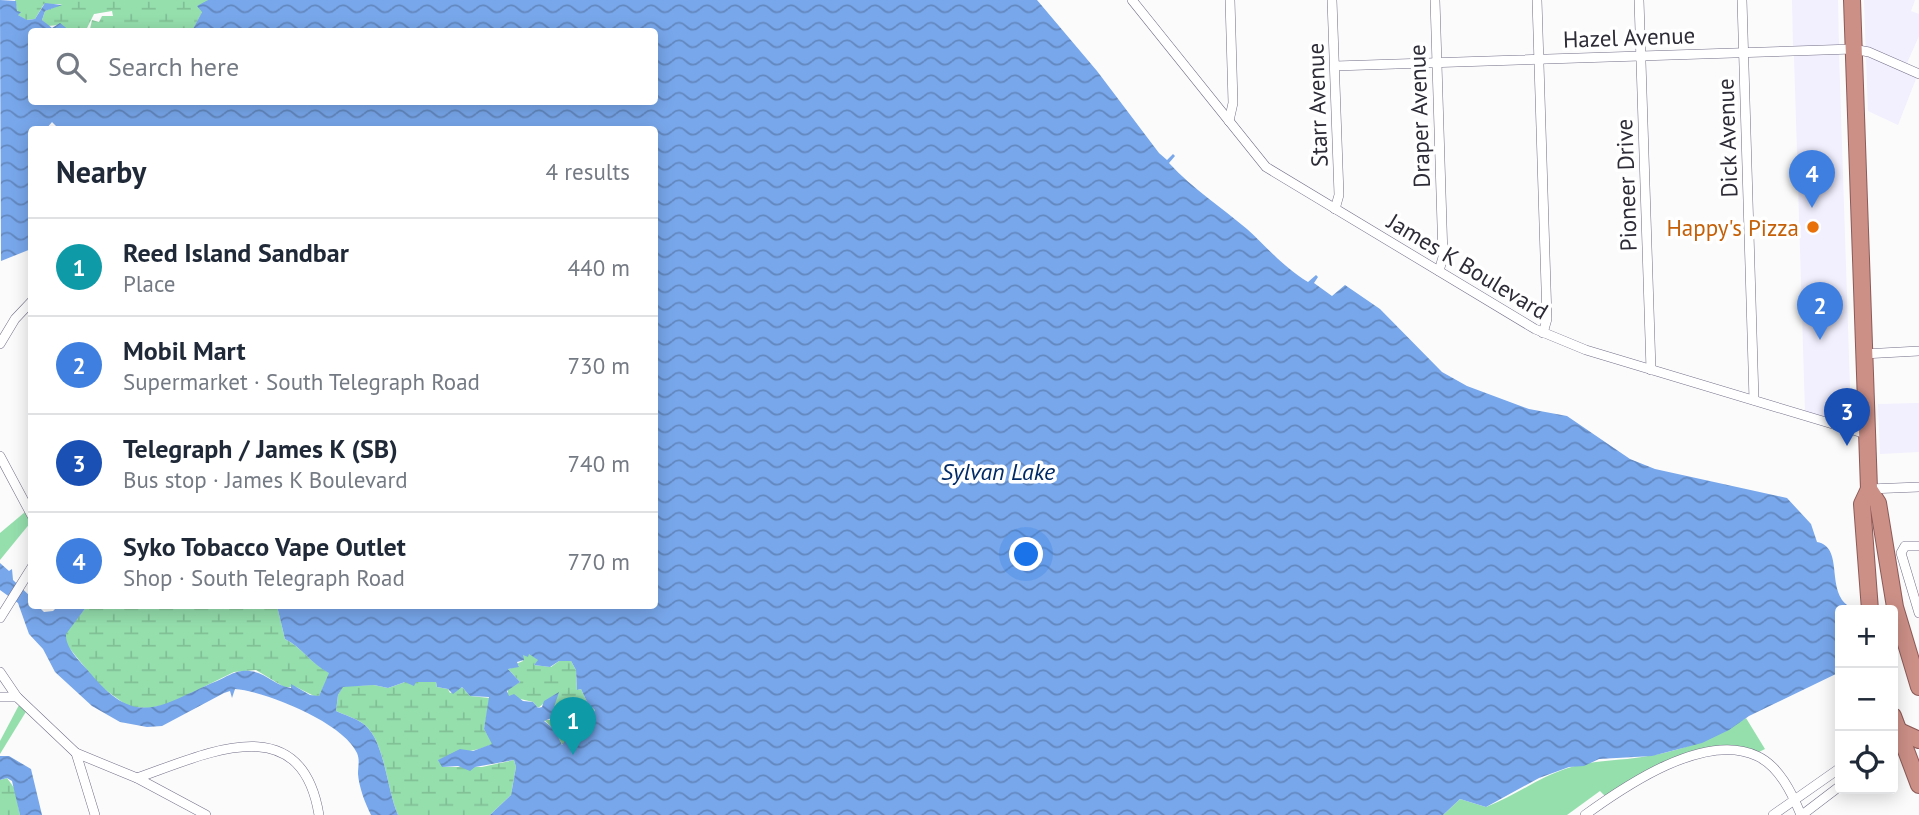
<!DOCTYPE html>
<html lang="en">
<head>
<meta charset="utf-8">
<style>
	:root { --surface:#fff; --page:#f6f6f7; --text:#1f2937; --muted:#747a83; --line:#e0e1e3; --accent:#0b8043 }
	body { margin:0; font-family:"PT Sans",sans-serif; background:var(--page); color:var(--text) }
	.controls { position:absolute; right:21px; bottom:21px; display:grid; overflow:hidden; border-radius:7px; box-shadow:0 4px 18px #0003 }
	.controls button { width:63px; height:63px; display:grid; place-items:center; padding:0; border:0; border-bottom:2px solid var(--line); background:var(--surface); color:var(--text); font:35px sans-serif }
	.you { position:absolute; left:1027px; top:555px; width:24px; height:24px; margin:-18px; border:5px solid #fff; border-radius:50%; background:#1a73e8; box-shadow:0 0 0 10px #1a73e833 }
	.badge { display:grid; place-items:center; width:46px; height:46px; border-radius:50%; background:var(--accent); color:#fff; font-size:23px; font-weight:700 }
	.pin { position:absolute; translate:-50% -58px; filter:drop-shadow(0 2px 4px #0008) }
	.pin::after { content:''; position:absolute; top:37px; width:24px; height:21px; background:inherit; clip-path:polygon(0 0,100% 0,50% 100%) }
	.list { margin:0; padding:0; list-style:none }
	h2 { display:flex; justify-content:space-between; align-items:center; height:91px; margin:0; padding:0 28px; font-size:30px }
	h2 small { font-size:23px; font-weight:400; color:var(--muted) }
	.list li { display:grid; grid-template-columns:46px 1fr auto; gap:21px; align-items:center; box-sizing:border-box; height:98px; padding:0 28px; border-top:2px solid var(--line) }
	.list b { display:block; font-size:26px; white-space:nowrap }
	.list p { margin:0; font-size:23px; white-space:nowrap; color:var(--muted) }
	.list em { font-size:23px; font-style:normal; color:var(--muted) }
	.icon { flex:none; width:38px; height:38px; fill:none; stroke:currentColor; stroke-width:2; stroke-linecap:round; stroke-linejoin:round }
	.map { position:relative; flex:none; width:1919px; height:815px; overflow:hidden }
	.search { position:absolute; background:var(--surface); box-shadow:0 4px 18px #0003; left:28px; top:28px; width:630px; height:77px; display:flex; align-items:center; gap:18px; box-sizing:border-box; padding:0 24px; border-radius:7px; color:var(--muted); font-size:26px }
	.panel { position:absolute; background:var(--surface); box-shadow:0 4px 18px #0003; left:28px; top:126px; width:630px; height:483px; border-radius:7px }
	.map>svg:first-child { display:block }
	.built { fill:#f2effe }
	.wetland { fill:url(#wetland-marsh) }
	.green { fill:#95dfad }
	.water { fill:url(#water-waves); fill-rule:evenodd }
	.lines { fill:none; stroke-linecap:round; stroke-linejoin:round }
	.minor-casing { stroke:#736e88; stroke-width:10 }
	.trunk-casing { stroke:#8c5a57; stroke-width:18 }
	.minor { stroke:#fff; stroke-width:9 }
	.trunk { stroke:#cc9087; stroke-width:16 }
	.food-dot { fill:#e8710a; stroke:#fff; stroke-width:2.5 }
	.labels { text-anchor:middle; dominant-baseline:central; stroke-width:7; stroke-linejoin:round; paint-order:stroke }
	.street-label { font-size:23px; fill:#2d2b36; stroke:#fff }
	.food-label { font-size:23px; fill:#c56008; stroke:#fff; text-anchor:end }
	.water-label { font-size:24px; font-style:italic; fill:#002b66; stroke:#fff }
</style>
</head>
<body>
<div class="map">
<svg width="1919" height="815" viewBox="0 0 1919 815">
	<defs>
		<pattern id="wetland-marsh" width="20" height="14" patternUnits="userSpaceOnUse" patternTransform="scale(1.75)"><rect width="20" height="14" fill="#95dfad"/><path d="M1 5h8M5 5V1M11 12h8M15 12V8" fill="none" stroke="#81c095"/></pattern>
		<pattern id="water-waves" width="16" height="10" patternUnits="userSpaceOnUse" patternTransform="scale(1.75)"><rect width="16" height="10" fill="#78a7eb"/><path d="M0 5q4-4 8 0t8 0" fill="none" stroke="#6388bf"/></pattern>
	</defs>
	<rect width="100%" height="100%" fill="#fbfbfb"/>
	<g class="built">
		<polygon points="1792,0 1838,0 1839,46 1793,46"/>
		<polygon points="1864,0 1915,0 1911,11 1919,14 1919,36 1907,63 1919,71 1898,125 1868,111"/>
		<polygon points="1839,54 1851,419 1848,424 1805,411 1794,56"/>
		<polygon points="1919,403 1919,452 1880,454 1878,404"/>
	</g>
	<g class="wetland">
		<polygon points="15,0 208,0 192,32 90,29 92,20 99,22 102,16 113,16 112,11 94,14 87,28 70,31 58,25 48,26 42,20 45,11 62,4 44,4 35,19 26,20 18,15"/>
		<path d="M87 606H277L285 639C302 647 311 664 330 673L318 698 296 687H284L256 670 234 672 169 704 149 708 129 707 100 686 66 644 65 634Z"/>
		<polygon points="530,654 539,660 534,665 551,667 559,661 571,661 576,670 577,690 581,689 588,704 595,710 587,723 579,727 574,719 577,714 566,718 565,733 571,734 562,745 555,730 544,720 553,720 554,715 561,714 566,709 558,709 556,712 553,710 556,694 538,708 533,702 508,696 508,689 520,682 508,669 519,666 516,664 523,661 523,655"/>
		<path d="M424 680 436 682 437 687 448 689 450 693 462 687 470 696 490 698 484 729 493 744C474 753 457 750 439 760L443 767H482L514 760 516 767 511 795 490 815H398C387 790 385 744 366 726 357 718 346 716 336 711L338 695 343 686 374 685 388 688 405 682Z"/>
		<polygon points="7,778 15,789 20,815 0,815 0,780"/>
	</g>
	<g class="green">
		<polygon points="25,512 31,522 0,560 0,533"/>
		<polygon points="19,705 27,710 0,754 0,741"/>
		<path d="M1746 718 1765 749 1759 752C1713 733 1648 777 1605 796L1600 791 1567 815H1443L1460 799 1486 807C1515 796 1539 777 1568 768 1592 760 1617 761 1642 757 1683 751 1711 739 1746 718Z"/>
	</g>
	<g class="water">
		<path d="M0 0 16 1 17 11 21 12 18 15 27 20 35 19 45 3 62 5 45 11 42 20 52 28 60 23 70 31 32 32V102H654V32L192 31 202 12 197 6 208 0H1037L1097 71 1159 153 1167 160 1173 154 1175 156 1169 163C1193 189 1221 207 1247 229 1269 249 1282 266 1308 282L1316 275 1318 277 1314 283 1332 296 1345 285 1380 309 1442 372 1467 386 1529 409 1567 416 1630 459 1655 469 1787 498 1811 524 1817 542C1844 547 1826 588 1847 605L1840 610V672L1749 716 1729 730 1702 743 1652 756 1599 759 1584 766 1569 767 1539 778 1486 807 1460 799 1443 815H490L511 795 516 767 514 760 475 767 470 771 458 766 442 767 438 760 460 749 473 751 492 744 484 729 489 697 470 696 462 687 453 694 448 689 437 687 436 682H416L414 686 405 682 388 688 374 685 343 687 338 695 336 711C346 716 357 718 366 726 385 744 387 790 398 815H371C365 803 359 787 358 774 358 766 360 760 357 753 344 723 266 691 235 689L232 698 230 691 224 693 162 726 147 727 120 722 92 706 55 672 43 649 29 634 18 603 0 590V563L9 571 12 569 13 580 31 597 32 606H38L44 612 53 611 58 606H87L66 634C65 649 82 663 91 674 138 731 163 703 217 681 226 677 233 672 242 671 264 669 272 685 291 688V684L310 695 319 696 329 673C311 664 302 647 285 639L277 606H654V130H60L52 122 46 129 32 130 31 249 1 261ZM529 654 538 660 534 665 550 667 559 661H571L576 670 577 690 581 689 588 704 595 710 588 723 579 727 574 718 577 714 566 718 568 722 565 734H570L562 745 555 730 544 721 567 712 566 707 556 712 553 710 559 692 544 701 542 707 538 708 533 702 523 701 514 694 509 696 507 691 520 682 508 669 519 667 517 662 524 660 523 655 528 657Z"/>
		<polygon points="0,756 9,756 31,769 42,815 20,815 12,781 7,778 0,780"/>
	</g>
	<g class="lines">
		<defs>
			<g id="minor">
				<polyline points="1132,0 1266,167 1535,329 1586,350 1866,434"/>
				<polyline points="1332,0 1339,195 1335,209"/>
				<polyline points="1435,0 1443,257 1439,271"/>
				<polyline points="1537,0 1547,319 1543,333"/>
				<polyline points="1639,0 1651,370"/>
				<polyline points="1742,0 1754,400"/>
				<polyline points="1335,66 1853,49 1869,52 1919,74"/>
				<polyline points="1229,121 1233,103 1230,0"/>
				<polyline points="0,344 15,319 32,301"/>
				<polyline points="1863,354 1919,351"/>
				<polyline points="0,456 32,516"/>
				<polyline points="1869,489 1919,487"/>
				<polyline points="1919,546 1905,546 1901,553 1919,613"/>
				<polyline points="0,618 32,567"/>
				<polyline points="0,672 17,697 76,753 137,778 206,815"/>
				<polyline points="0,697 17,697"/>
				<polyline points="76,753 95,815"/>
				<path d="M137 778C204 755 301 705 319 815"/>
				<path d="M1585 815C1625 786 1705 731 1757 756 1779 766 1792 793 1801 815"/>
				<polyline points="1773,815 1840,768"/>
				<polyline points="1802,815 1840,786"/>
			</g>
			<g id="trunk">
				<polyline points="1852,0 1869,489 1862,504 1870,610"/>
				<polyline points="1869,489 1878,503 1895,607 1919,687"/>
				<polyline points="1893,716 1919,785"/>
				<polyline points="1897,730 1919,740"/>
			</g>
		</defs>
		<use href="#minor" class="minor-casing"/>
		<use href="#trunk" class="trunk-casing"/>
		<use href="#minor" class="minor"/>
		<use href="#trunk" class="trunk"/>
	</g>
	<circle class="food-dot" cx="1813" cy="227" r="7"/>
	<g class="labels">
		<g class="street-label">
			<text transform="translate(1629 37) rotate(-2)">Hazel Avenue</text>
			<text transform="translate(1317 105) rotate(-92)">Starr Avenue</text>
			<text transform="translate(1419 116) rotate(-92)">Draper Avenue</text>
			<text transform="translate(1727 138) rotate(-92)">Dick Avenue</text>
			<text transform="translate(1626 185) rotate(-92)">Pioneer Drive</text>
			<text transform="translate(1468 266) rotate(31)">James K Boulevard</text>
		</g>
		<g class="food-label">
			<text x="1799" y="227">Happy's Pizza</text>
		</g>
		<g class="water-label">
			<text x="998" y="471">Sylvan Lake</text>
		</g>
	</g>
</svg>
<div class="controls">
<button>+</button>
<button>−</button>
<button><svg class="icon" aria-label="locate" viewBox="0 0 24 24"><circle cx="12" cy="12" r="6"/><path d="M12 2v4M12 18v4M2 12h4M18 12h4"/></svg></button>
</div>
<div class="you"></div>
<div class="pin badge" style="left:573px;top:755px;background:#0f9aa8">1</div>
<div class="pin badge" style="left:1820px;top:340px;background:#3f7fe0">2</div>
<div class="pin badge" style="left:1847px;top:446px;background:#1a4fb4">3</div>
<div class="pin badge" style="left:1812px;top:208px;background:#3f7fe0">4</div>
<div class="search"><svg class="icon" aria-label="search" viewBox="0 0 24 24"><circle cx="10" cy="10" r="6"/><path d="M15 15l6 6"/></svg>Search here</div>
<section class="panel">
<h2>Nearby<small>4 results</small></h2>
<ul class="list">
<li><span class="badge" style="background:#0f9aa8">1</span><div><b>Reed Island Sandbar</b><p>Place</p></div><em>440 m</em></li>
<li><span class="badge" style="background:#3f7fe0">2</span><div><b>Mobil Mart</b><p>Supermarket · South Telegraph Road</p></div><em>730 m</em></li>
<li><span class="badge" style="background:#1a4fb4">3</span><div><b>Telegraph / James K (SB)</b><p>Bus stop · James K Boulevard</p></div><em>740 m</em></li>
<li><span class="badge" style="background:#3f7fe0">4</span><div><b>Syko Tobacco Vape Outlet</b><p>Shop · South Telegraph Road</p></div><em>770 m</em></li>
</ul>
</section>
</div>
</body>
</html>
